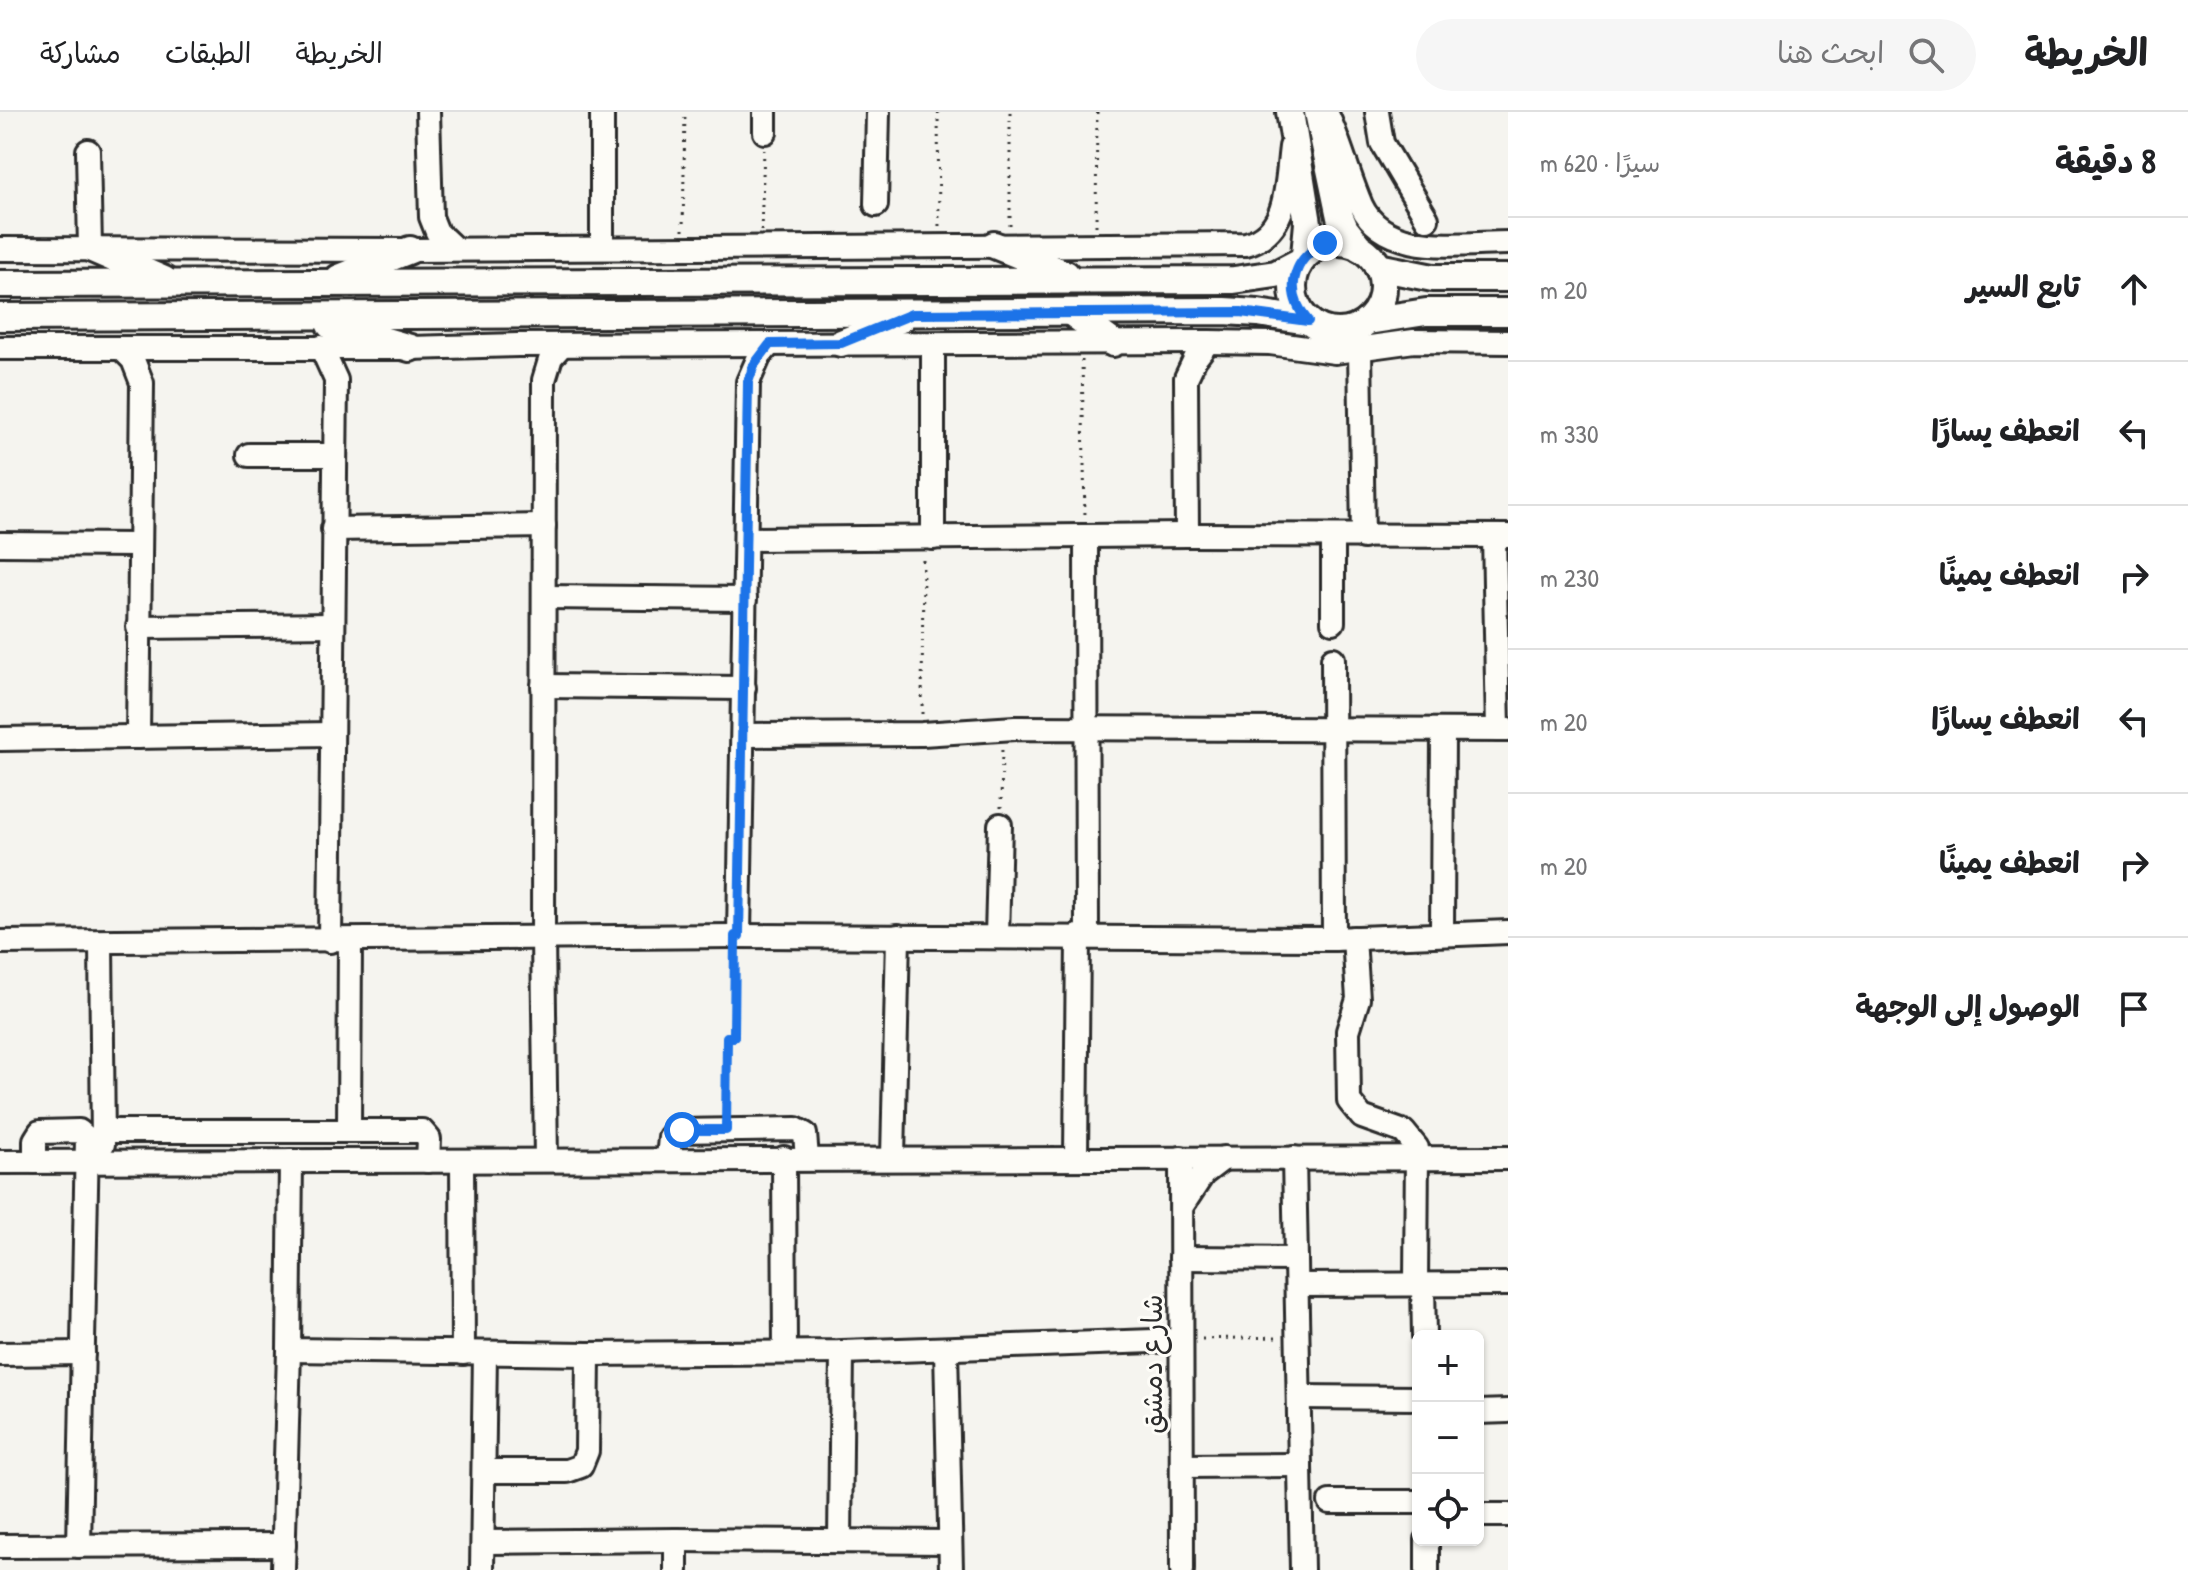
<!DOCTYPE html>
<html lang="ar">
<head>
<meta charset="utf-8">
<style>
	:root { --surface:#fff; --page:#f6f6f6; --text:#202124; --muted:#757577; --line:#e0e0e0 }
	body { margin:0; font-family:"Patrick Hand","Playpen Sans Arabic",sans-serif; background:var(--page); color:var(--text); direction:rtl }
	.controls { position:absolute; right:24px; bottom:24px; display:grid; overflow:hidden; border-radius:12px; box-shadow:0 2px 6px #0004 }
	.controls button { width:72px; height:72px; display:grid; place-items:center; padding:0; border:0; border-bottom:2px solid var(--line); background:var(--surface); color:var(--text); font:40px sans-serif }
	.stop { position:absolute; width:24px; height:24px; margin:-18px; border:6px solid #1a73e8; border-radius:50%; background:#fff }
	.stop.end { background:#1a73e8; border-color:#fff; box-shadow:0 2px 8px #0008 }
	.list { margin:0; padding:0; list-style:none }
	h2 { display:flex; justify-content:space-between; align-items:center; height:104px; margin:0; padding:0 32px; font-size:34px }
	h2 small { font-size:26px; font-weight:400; color:var(--muted) }
	.list li { display:grid; grid-template-columns:52px 1fr auto; gap:24px; align-items:center; box-sizing:border-box; height:144px; padding:0 32px; border-top:2px solid var(--line) }
	.list b { display:block; font-size:30px; white-space:nowrap }
	.list em { font-size:26px; font-style:normal; color:var(--muted) }
	.icon { flex:none; width:44px; height:44px; fill:none; stroke:currentColor; stroke-width:2; stroke-linecap:round; stroke-linejoin:round }
	.map { position:relative; flex:none; width:1508px; height:1458px; overflow:hidden; direction:ltr }
	header { display:flex; align-items:center; gap:48px; box-sizing:border-box; height:112px; padding:0 40px; background:var(--surface); border-bottom:2px solid var(--line) }
	header strong { font-size:38px }
	nav { display:flex; gap:44px; margin-inline-start:auto; font-size:28px }
	.search { width:560px; height:72px; background:var(--page); display:flex; align-items:center; gap:20px; box-sizing:border-box; padding:0 28px; border-radius:44px; color:var(--muted); font-size:30px }
	main { display:flex }
	aside { flex:1; background:var(--surface) }
	.map>svg:first-child { display:block }
	.lines { fill:none; stroke-linecap:round; stroke-linejoin:round }
	.minor-casing { stroke:#2b2b2b; stroke-width:28 }
	.major-casing { stroke:#2b2b2b; stroke-width:32 }
	.path { stroke:#2b2b2b; stroke-width:3; stroke-dasharray:2 6; stroke-linecap:butt }
	.minor { stroke:#fdfcf7; stroke-width:22 }
	.major { stroke:#fdfcf7; stroke-width:26 }
	.route { stroke:#1a73e8; stroke-width:10 }
	.labels { text-anchor:middle; dominant-baseline:central; stroke-width:6; stroke-linejoin:round; paint-order:stroke }
	.street-label { font-size:28px; fill:#2b2b2b; stroke:#fdfcf7 }
</style>
</head>
<body>
<header>
<strong>الخريطة</strong>
<div class="search"><svg class="icon" aria-label="search" viewBox="0 0 24 24"><circle cx="10" cy="10" r="6"/><path d="M15 15l6 6"/></svg>ابحث هنا</div>
<nav><a>الخريطة</a><a>الطبقات</a><a>مشاركة</a></nav>
</header>
<main>
<aside>
<h2>8 دقيقة<small>سيرًا · 620 m</small></h2>
<ul class="list">
<li><svg class="icon" aria-label="ahead" viewBox="0 0 24 24"><path d="M12 20V5M6 11l6-6 6 6"/></svg><div><b>تابع السير</b></div><em>20 m</em></li>
<li><svg class="icon" aria-label="left" viewBox="0 0 24 24"><path d="M17 20v-9H6M10 6l-5 5 5 5"/></svg><div><b>انعطف يسارًا</b></div><em>330 m</em></li>
<li><svg class="icon" aria-label="right" viewBox="0 0 24 24"><path d="M7 20v-9h11M14 6l5 5-5 5"/></svg><div><b>انعطف يمينًا</b></div><em>230 m</em></li>
<li><svg class="icon" aria-label="left" viewBox="0 0 24 24"><path d="M17 20v-9H6M10 6l-5 5 5 5"/></svg><div><b>انعطف يسارًا</b></div><em>20 m</em></li>
<li><svg class="icon" aria-label="right" viewBox="0 0 24 24"><path d="M7 20v-9h11M14 6l5 5-5 5"/></svg><div><b>انعطف يمينًا</b></div><em>20 m</em></li>
<li><svg class="icon" aria-label="arrive" viewBox="0 0 24 24"><path d="M6 21V4h12l-3 4 3 4H6"/></svg><div><b>الوصول إلى الوجهة</b></div></li>
</ul>
</aside>
<div class="map">
<svg width="1508" height="1458" viewBox="0 0 1508 1458">
	<rect width="100%" height="100%" fill="#f5f4ef"/>
	<filter id="ink" filterUnits="userSpaceOnUse"><feTurbulence type="fractalNoise" baseFrequency=".0125" numOctaves="2"/><feDisplacementMap in="SourceGraphic" scale="16" xChannelSelector="R" yChannelSelector="G"/><feConvolveMatrix kernelMatrix="1 2 1 2 8 2 1 2 1" color-interpolation-filters="sRGB"/></filter>
	<g filter="url(#ink)">
		<g class="lines">
			<defs>
				<g id="minor">
					<polyline points="428,0 431,105 437,120 455,137"/>
					<polyline points="602,0 602,135"/>
					<path d="M1326 0C1340 30 1348 63 1361 93 1385 145 1461 131 1508 131"/>
					<polyline points="1377,0 1382,31 1427,107"/>
					<polyline points="765,20 765,0"/>
					<polyline points="88,39 90,136"/>
					<polyline points="876,93 878,0"/>
					<path d="M0 137 410 138 1246 132C1289 120 1286 73 1291 35"/>
					<polyline points="321,235 336,268 330,829"/>
					<polyline points="0,236 410,236 518,233 1208,230 1270,231 1335,240 1414,229 1508,230"/>
					<polyline points="121,236 133,248 142,271 138,625"/>
					<polyline points="1360,238 1363,425"/>
					<polyline points="249,343 335,343"/>
					<polyline points="333,417 544,414"/>
					<polyline points="1187,423 1186,266 1195,247 1208,230"/>
					<polyline points="1494,424 1498,618"/>
					<polyline points="1086,425 1087,824"/>
					<polyline points="933,426 933,232"/>
					<polyline points="746,427 1187,423 1508,424"/>
					<polyline points="0,432 138,433"/>
					<polyline points="544,485 745,487"/>
					<polyline points="1333,510 1333,425"/>
					<polyline points="138,515 333,513"/>
					<polyline points="1333,547 1334,827"/>
					<polyline points="543,574 744,576"/>
					<polyline points="743,623 922,622 1015,616 1508,618"/>
					<polyline points="0,627 332,622"/>
					<polyline points="1442,821 1443,619"/>
					<polyline points="739,824 748,270 759,245 770,232"/>
					<polyline points="997,824 1000,713"/>
					<polyline points="1354,826 1358,887 1348,919 1349,989 1362,1005 1404,1020 1417,1036 1416,1173"/>
					<polyline points="0,830 735,824 1334,827 1508,820"/>
					<polyline points="101,830 103,1032"/>
					<polyline points="103,1019 422,1019 429,1027 428,1049"/>
					<polyline points="349,1019 350,828"/>
					<polyline points="1076,1045 1078,824"/>
					<polyline points="784,1046 785,1240"/>
					<polyline points="893,1046 898,824"/>
					<polyline points="1181,1046 1182,1458"/>
					<polyline points="1294,1046 1302,1458"/>
					<polyline points="668,1047 670,1025 677,1019 796,1017 805,1022 807,1046"/>
					<polyline points="546,1048 543,825 544,268 551,245 562,233"/>
					<polyline points="291,1049 289,1238 588,1242 842,1240 1181,1228"/>
					<polyline points="462,1049 463,1241"/>
					<polyline points="0,1050 1508,1046"/>
					<polyline points="35,1050 35,1028 40,1020 79,1019 87,1026 79,1434"/>
					<polyline points="1182,1094 1203,1062 1224,1046"/>
					<polyline points="1181,1146 1296,1147"/>
					<polyline points="1297,1173 1508,1172"/>
					<polyline points="1423,1173 1424,1224"/>
					<polyline points="946,1237 951,1458"/>
					<polyline points="0,1242 83,1241"/>
					<polyline points="1299,1285 1418,1286"/>
					<polyline points="1478,1300 1508,1299"/>
					<polyline points="1182,1354 1300,1353"/>
					<polyline points="484,1359 567,1359 581,1354 587,1339 588,1242"/>
					<polyline points="1330,1390 1418,1390"/>
					<polyline points="1478,1403 1508,1403"/>
					<polyline points="676,1428 676,1458"/>
					<polyline points="1427,1428 1427,1458"/>
					<polyline points="840,1429 842,1240"/>
					<polyline points="484,1430 676,1428 950,1430"/>
					<polyline points="0,1434 284,1433"/>
					<polyline points="283,1458 289,1238"/>
					<polyline points="482,1458 485,1241"/>
				</g>
				<g id="major">
					<polyline points="1290,0 1308,111 1305,143"/>
					<polyline points="1318,0 1340,105 1345,117 1360,136"/>
					<circle cx="1338" cy="175" r="45"/>
					<polyline points="994,133 1066,162"/>
					<polyline points="90,136 164,168"/>
					<polyline points="1378,155 1433,166 1508,166"/>
					<polyline points="339,166 410,138"/>
					<polyline points="0,172 1234,168 1276,162 1301,149"/>
					<polyline points="1072,201 1113,231"/>
					<polyline points="0,205 1224,199 1258,201 1308,209"/>
					<polyline points="1368,209 1426,200 1508,200"/>
					<polyline points="330,213 410,236"/>
					<polyline points="841,231 901,207"/>
				</g>
			</defs>
			<use href="#minor" class="minor-casing"/>
			<use href="#major" class="major-casing"/>
			<g class="path">
				<polyline points="938,0 939,116"/>
				<polyline points="1010,114 1010,0"/>
				<polyline points="1096,114 1097,0"/>
				<polyline points="683,119 685,0"/>
				<polyline points="761,119 764,38"/>
				<polyline points="1082,248 1085,404"/>
				<polyline points="922,602 923,446"/>
				<polyline points="1001,696 1002,636"/>
				<polyline points="727,998 727,925 734,925 735,844"/>
				<polyline points="1202,1227 1278,1225"/>
			</g>
			<use href="#minor" class="minor"/>
			<use href="#major" class="major"/>
		</g>
	</g>
	<g class="lines" filter="url(#ink)">
		<path class="route" d="M682 1018H726L727 925H734L735 824H739L748 270 754 253 770 232 841 231 912 202 1241 200 1308 209C1284 181 1291 147 1325 131"/>
	</g>
	<g class="labels">
		<g class="street-label">
			<text transform="translate(1152 1252) rotate(-90)">شارع دمشق</text>
		</g>
	</g>
</svg>
<div class="controls">
<button>+</button>
<button>−</button>
<button><svg class="icon" aria-label="locate" viewBox="0 0 24 24"><circle cx="12" cy="12" r="6"/><path d="M12 2v4M12 18v4M2 12h4M18 12h4"/></svg></button>
</div>
<div class="stop" style="left:682px;top:1018px"></div>
<div class="stop end" style="left:1325px;top:131px"></div>
</div>
</main>
</body>
</html>
